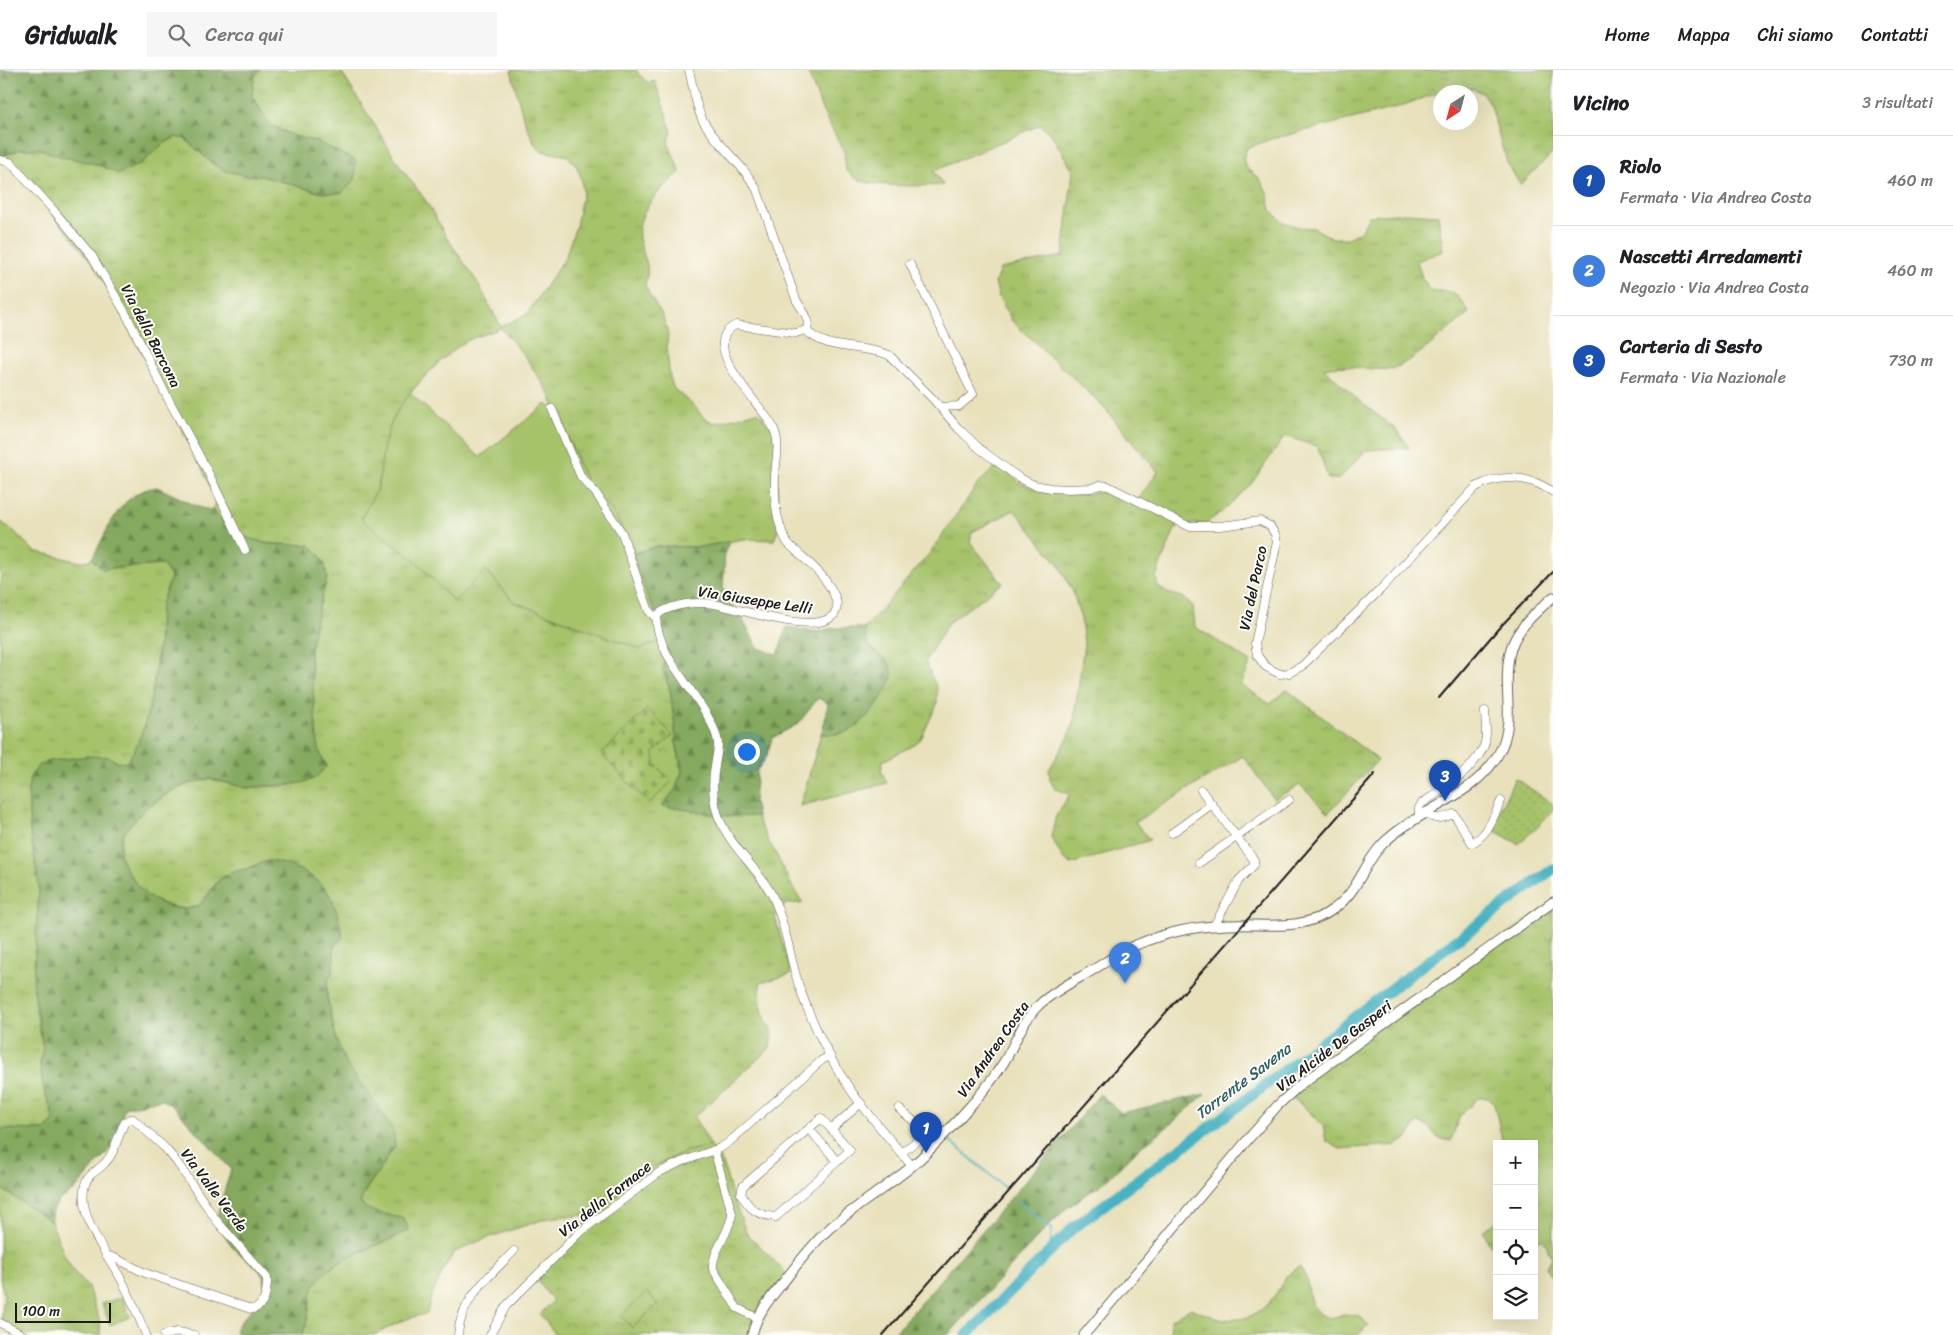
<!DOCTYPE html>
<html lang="it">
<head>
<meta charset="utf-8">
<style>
	:root { --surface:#fff; --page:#f6f6f6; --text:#202124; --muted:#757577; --line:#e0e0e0; --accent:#7c3aed }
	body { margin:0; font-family:Sriracha,sans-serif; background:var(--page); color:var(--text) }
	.controls { position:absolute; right:15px; bottom:15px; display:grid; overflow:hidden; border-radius:0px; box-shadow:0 5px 20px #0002 }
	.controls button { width:45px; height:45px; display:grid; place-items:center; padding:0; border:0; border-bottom:1px solid var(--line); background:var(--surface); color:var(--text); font:25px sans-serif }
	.compass { position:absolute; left:1433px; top:15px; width:45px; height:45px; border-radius:50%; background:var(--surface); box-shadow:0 5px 20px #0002; rotate:216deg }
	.scale { position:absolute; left:15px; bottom:12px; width:96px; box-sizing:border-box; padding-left:5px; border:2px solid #1c1c1c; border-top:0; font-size:14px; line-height:18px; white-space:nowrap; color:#1c1c1c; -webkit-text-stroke:4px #fdfcf7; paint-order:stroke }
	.you { position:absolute; left:746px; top:681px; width:18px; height:18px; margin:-12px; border:4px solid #fff; border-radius:50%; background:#1a73e8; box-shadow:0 0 0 8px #1a73e833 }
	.badge { display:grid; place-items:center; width:32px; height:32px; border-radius:50%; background:var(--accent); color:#fff; font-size:16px; font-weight:700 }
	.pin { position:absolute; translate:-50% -41px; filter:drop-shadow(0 1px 2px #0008) }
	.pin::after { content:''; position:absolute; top:26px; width:18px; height:15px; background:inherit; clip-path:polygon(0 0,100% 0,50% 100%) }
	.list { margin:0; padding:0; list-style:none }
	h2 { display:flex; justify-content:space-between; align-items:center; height:65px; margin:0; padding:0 20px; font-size:21px }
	h2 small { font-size:16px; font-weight:400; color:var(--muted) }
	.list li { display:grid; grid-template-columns:32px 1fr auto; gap:15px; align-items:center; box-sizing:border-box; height:90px; padding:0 20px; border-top:1px solid var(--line) }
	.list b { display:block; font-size:19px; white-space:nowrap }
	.list p { margin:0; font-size:16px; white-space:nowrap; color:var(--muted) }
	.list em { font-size:16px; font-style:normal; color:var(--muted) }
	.icon { flex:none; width:28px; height:28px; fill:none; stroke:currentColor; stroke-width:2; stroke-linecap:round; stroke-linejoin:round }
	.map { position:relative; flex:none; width:1553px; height:1265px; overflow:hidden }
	header { display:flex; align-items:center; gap:30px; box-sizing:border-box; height:70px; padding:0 25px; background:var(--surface); border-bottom:1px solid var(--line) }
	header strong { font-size:24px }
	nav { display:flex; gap:28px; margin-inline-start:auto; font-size:18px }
	.search { width:350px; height:45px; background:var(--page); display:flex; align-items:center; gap:12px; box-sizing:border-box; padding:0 18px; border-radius:0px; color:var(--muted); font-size:19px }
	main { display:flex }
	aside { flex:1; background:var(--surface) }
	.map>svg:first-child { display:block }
	.grass { fill:url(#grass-tufts); stroke:#617043 }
	.forest { fill:url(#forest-firs); stroke:#50623d }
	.cemetery { fill:url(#cemetery-stones); stroke:#617043 }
	.park { fill:url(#park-crowns); stroke:#617043 }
	.garden { fill:url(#garden-dots); stroke:#617043 }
	.pitch { fill:#a6c36a; stroke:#617043 }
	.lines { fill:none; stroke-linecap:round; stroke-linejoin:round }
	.stream { stroke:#46b2c3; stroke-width:2 }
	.river { stroke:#46b2c3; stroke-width:11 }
	.minor-casing { stroke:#636154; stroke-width:9 }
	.major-casing { stroke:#636154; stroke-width:11 }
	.minor { stroke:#fff; stroke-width:8 }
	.major { stroke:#fff; stroke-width:9 }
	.rail { stroke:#1c1c1c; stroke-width:2 }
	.labels { text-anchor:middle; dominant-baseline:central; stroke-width:4; stroke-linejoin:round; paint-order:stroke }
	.street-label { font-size:15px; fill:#1c1c1c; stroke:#fdfcf7 }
	.water-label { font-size:16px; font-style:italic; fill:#2f6067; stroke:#fdfcf7 }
</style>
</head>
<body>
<header>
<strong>Gridwalk</strong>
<div class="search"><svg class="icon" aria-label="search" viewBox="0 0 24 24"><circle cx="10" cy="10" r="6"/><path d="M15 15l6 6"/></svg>Cerca qui</div>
<nav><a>Home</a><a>Mappa</a><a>Chi siamo</a><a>Contatti</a></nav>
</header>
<main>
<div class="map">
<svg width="1553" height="1265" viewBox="0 0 1553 1265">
	<defs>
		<pattern id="grass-tufts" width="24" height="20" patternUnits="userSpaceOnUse" patternTransform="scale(1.25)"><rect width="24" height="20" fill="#a6c36a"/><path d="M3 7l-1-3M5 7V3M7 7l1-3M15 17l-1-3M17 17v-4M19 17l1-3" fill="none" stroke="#8ea75b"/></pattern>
		<pattern id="forest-firs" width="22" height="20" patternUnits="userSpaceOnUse" patternTransform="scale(1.25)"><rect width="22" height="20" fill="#84a95e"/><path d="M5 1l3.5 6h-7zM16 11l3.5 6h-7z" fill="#6b894d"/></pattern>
		<pattern id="cemetery-stones" width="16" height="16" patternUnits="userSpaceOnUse" patternTransform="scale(1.25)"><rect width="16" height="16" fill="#a6c36a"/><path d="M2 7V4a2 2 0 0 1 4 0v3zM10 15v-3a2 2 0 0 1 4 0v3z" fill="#8ea75b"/></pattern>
		<pattern id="park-crowns" width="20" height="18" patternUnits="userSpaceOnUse" patternTransform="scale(1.25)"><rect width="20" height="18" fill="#a6c36a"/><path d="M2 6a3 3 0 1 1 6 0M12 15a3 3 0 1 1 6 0" fill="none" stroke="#8ea75b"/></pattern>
		<pattern id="garden-dots" width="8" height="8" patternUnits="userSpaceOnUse" patternTransform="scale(1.25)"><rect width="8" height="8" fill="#a6c36a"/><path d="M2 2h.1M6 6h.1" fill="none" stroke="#8ea75b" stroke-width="1.8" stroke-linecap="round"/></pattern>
	</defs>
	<rect width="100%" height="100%" fill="#fdfcf7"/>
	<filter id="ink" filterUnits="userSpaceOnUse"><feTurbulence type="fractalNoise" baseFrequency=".02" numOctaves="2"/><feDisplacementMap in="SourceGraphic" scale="10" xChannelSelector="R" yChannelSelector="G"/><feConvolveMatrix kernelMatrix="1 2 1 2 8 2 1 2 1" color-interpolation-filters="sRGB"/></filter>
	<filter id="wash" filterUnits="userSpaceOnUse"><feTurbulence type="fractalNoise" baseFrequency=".0096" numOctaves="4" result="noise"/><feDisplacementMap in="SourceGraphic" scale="20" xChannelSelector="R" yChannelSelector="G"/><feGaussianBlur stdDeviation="1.12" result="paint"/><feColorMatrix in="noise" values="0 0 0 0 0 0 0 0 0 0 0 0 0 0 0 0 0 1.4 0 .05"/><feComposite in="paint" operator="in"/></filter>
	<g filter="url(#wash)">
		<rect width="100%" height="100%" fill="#e8e1bc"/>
		<g class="grass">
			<path d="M259 0H340L400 96 426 131 447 168 476 210 501 257 527 244 565 188 576 156 583 122 581 107 576 95 568 86 542 81 534 73 523 47 511 0H637L638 3 648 13 655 11 672 62 668 72 680 102C661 118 632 145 640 173 645 191 651 196 645 215L650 226 661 243 668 260 667 280 670 309 674 319 695 337 704 348 715 353 758 342 772 358 777 373 778 460 774 470 744 469 700 477 657 476 632 484 587 414 549 323 524 285 501 258C490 263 475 266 465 272 441 287 401 328 391 354 383 374 383 394 378 415 375 427 367 438 361 449L416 491 429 506 486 500 514 532 640 579 664 570 665 589 663 600 670 620 675 656 676 672 682 702 675 720 663 736C694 740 725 749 757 746 762 762 771 774 778 788 786 804 792 819 803 833L786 834 775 847 791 904 760 913C760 924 760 935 764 945 769 961 776 960 769 979L694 1047 711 1076 684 1082 584 1145 548 1148 484 1169 455 1182 445 1197 431 1227 427 1243 404 1250 374 1265H301C311 1251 307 1232 313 1217 324 1193 372 1178 395 1168L390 1145 372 1143 360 1133 365 1121 395 1076 347 996 336 969 327 926V911L332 903 338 846 327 822 293 797 267 791 240 801 227 804 217 812 199 835 187 839 174 837 152 830 139 818 124 796 120 784V774L123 764 143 740 172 721 187 715 209 709 247 718 269 716 281 717 304 712 320 683 317 669 310 582 315 553 327 508 310 475C285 474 256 476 234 462 225 456 219 448 212 440L216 430 201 396 114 229 91 191 33 120 0 88V87L21 79H41L59 86 96 94 119 104 143 92 159 77 175 67 185 69 212 93 243 105 263 106 322 123 355 90 315 71 294 66 271 56 252 26 254 9Z"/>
			<path d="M807 0H1553V83L1520 115 1507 92 1501 74 1491 35 1482 23 1472 18 1440 22 1395 38 1268 70 1247 78 1243 89 1247 99 1259 108 1267 122 1271 140 1283 152 1298 157 1314 158 1332 168H1348L1362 160 1369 146 1406 143 1438 145 1443 181 1417 191 1422 208 1431 221C1453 220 1458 224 1469 243 1452 256 1408 297 1390 299 1367 301 1346 293 1324 298L1358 330 1398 361 1409 378 1366 380 1339 409H1328L1318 377 1285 366 1251 414 1224 440 1205 454H1183L1175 459 1156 506 1157 516 1167 523 1183 527 1193 536 1195 557 1251 592 1241 615 1270 634 1287 620 1378 690 1328 743 1300 715 1274 729 1243 686 1135 752 1150 770 1071 794 1063 788 1051 767 1056 746 1070 724 1055 719 1050 710 1049 700 1068 668 1074 650 1084 574 1081 549 1073 522 1059 495 1014 440 972 462 970 472 1003 513 949 552 925 591 937 619V634L921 669 912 676 883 691 881 700 887 713 800 736 821 664H840L889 592C876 582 864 576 865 558L930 483 977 415 997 395 1021 413 1040 421 1078 425 1111 421 1136 432 1158 402 1099 332 1012 251 999 227 995 213 1000 199 1063 186 1073 101 1051 64 1040 55 934 101 943 115C924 116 870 118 855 108 851 106 849 102 846 100L844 81 823 42Z"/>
			<path d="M0 451 15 462 34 481 80 492 92 489 103 499 163 495 172 507C168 516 163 526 161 536 158 550 160 565 158 579 154 614 148 665 126 693L117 692 108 687 62 689 28 719 30 761 39 818 36 866 35 935 43 978 40 994 44 1021 51 1038 54 1051 44 1060 0 1059Z"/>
			<polygon points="1553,832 1553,1209 1546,1197 1551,1187 1544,1170 1534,1169 1534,1074 1503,1074 1494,1033 1488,1028 1478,1028 1459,1047 1451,1071 1438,1068 1428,1056 1418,1052 1407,1069 1396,1075 1340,1079 1326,1071 1323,1056 1304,1037 1283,1020 1388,949"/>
			<polygon points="0,1118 51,1151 65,1187 74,1202 88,1217 100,1252 101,1265 19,1265 1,1255 4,1224 0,1210"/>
			<polygon points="1497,1149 1497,1181 1488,1172 1483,1160 1494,1154"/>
			<path d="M1300 1197 1306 1207 1311 1233 1320 1244 1330 1248 1347 1244 1360 1246 1368 1255 1358 1265H1171L1170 1250 1191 1238C1225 1254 1254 1257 1277 1222 1283 1212 1288 1201 1300 1197Z"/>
			<polygon points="122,1227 130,1247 110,1255 102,1234"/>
		</g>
		<g class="forest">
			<polygon points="0,0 259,0 254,9 252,26 271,56 294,66 315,71 355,90 355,110 342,123 322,123 263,106 243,105 225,101 212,93 185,69 175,67 159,77 143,92 119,104 96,94 59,86 41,79 21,79 0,87"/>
			<path d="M157 417 201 438 212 440 226 455 245 467 268 474 310 475 319 484 325 495 327 508 315 553 310 582 317 669 320 683 327 696C323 699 320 704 316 707 305 716 279 715 265 716 259 716 252 718 247 718 234 716 222 710 210 709 182 708 123 746 120 775 118 791 129 803 137 815 148 831 179 845 198 836 207 831 215 812 225 805 232 801 243 800 250 798 256 796 263 791 268 791 287 791 317 806 327 821 336 834 340 853 343 868L334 876V890L332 903 327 912V926L336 969 347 996 381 1040 394 1063 395 1076 365 1121 360 1133C376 1146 386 1143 404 1149L409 1160C384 1174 325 1191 314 1217 307 1232 311 1251 301 1265H239L235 1261C242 1246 258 1235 263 1224 272 1200 243 1190 232 1176 225 1168 221 1157 216 1149L231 1099 174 1037 161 1029 136 1036H126L109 1080 75 1120 58 1131 52 1143 51 1151 0 1118V1059L44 1060 54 1051 51 1038 44 1021 40 994 43 978 33 914 39 818 30 761 28 719 30 707 40 694 49 691 88 686 109 687 117 692 126 693C148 665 154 614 158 579 160 565 158 550 161 536 163 526 168 516 171 507L163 495 102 499 92 489C109 459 119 422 157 417Z"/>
			<path d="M730 471 725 481 723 519 730 533 739 543 758 578 778 585 787 557 817 562 833 558H865C864 586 887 581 892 602 895 615 863 655 851 660 841 665 831 664 821 664L825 651 828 633 818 628 798 654 772 668 767 685 757 700 754 731 757 746C725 749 694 740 662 736L675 720 682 701 676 672 675 656 670 620 663 600 665 589 664 570 659 550 649 530 632 484 657 476 700 477Z"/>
			<polygon points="1100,1024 1121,1043 1205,1024 1171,1054 1138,1079 1106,1111 1067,1138 1048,1156 948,1265 893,1265"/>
		</g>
		<polygon class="cemetery" points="647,639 673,665 654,682 655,694 672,711 649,734 601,684"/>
		<polygon class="park" points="711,1076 723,1093 731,1122 746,1162 787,1204 754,1265 556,1265 540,1244 553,1231 535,1207 585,1159 584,1145 615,1127 641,1105 664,1091 684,1082"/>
		<polygon class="garden" points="1515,708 1553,734 1553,741 1519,774 1491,759"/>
		<g class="pitch">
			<polygon points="410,323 480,387 546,334 557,341 587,414 597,428 612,440 620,454 649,530 659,550 664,570 640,579 514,532 486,500 454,532 416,491 361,449 378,417 384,375 391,354 399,338"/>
			<polygon points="647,1222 658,1234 632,1258 621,1246"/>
		</g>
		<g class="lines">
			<g class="stream">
				<polyline points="948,1069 1004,1117"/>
				<polyline points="1020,1132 1052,1160 1050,1182"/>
			</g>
			<polyline class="river" points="967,1265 1074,1157 1226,1045 1428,891 1553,799"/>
		</g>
	</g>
	<g filter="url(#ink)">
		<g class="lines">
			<defs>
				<g id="minor">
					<path d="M689 0C693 16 695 34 702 49 716 75 743 93 757 120 770 156 783 193 796 229 800 239 813 249 806 260L796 263 736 255C695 274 763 336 773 357 781 374 776 388 775 406 774 428 776 453 787 472 800 486 818 498 828 514 834 523 840 534 835 543 819 568 739 538 714 534 699 532 684 533 670 538 666 540 660 541 658 545 653 553 663 576 667 584 680 609 715 647 718 673 718 681 716 689 715 696 712 713 712 728 718 745 729 777 758 797 773 827 787 857 790 891 801 922 814 957 831 992 852 1022 871 1048 892 1072 912 1096"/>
					<polyline points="0,90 10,92 55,142 92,186 126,244 166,325 207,400 245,480"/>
					<polyline points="910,194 973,324 959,336 940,337"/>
					<path d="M806 260C826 282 863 274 889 285L933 329 958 358 980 379 1018 407 1034 415 1051 418 1069 419 1091 418 1100 415 1108 416 1188 456H1220L1260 451 1270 456 1275 464 1277 472 1255 573 1257 585 1265 596 1272 600 1280 604 1289 603 1302 596 1380 520 1476 417C1501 403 1530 406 1553 422"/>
					<polyline points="552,339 581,407 595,422 622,463 640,517 649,541 657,549"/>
					<polyline points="1201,720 1254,790 1254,795 1239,810 1214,856"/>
					<path d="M1426 742C1434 752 1443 748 1454 744L1472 773C1489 764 1493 747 1501 731"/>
					<path d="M1419 746V738L1422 733C1444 719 1472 702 1484 676 1488 666 1485 652 1485 641"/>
					<polyline points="1172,763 1212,734"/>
					<polyline points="1199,793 1289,730"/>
					<polyline points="899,1039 938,1071"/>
					<path d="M821 1048 850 1080 776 1147C758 1145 750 1140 741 1124L743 1116Z"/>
					<polyline points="809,1059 837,1091"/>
					<polyline points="831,1059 861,1033"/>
					<path d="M714 1080 732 1143C731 1162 711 1182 713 1199L737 1238 757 1248"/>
					<polyline points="901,1083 926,1064"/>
					<path d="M106 1185 117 1189 145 1203 251 1239C266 1238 267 1220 267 1208L216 1150 176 1091 165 1078 133 1049H130L125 1052C117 1066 116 1082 105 1093 98 1101 88 1103 85 1115 76 1145 107 1184 121 1209 131 1227 138 1246 146 1265"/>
					<polyline points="0,1253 23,1265"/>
					<polyline points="164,1265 178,1262 194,1265"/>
					<path d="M458 1265C460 1229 491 1205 514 1181"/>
					<polyline points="490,1265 506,1236 578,1164 597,1149 660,1102 681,1092 720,1078 728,1073 822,990 830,986"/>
				</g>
				<g id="major">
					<path d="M752 1265C757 1243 771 1227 785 1210 799 1192 813 1173 831 1157 856 1136 885 1118 911 1097 930 1081 947 1062 964 1043 979 1027 992 1011 1004 992 1016 972 1023 949 1041 933 1056 920 1074 911 1091 901 1105 893 1120 881 1136 875 1164 863 1197 856 1228 855 1265 853 1302 863 1335 838 1360 820 1365 788 1388 769 1423 737 1479 725 1501 679 1508 664 1509 649 1508 633 1505 575 1510 565 1553 527"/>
					<polyline points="1084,1265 1250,1067 1278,1035 1301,1014 1553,832"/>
				</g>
			</defs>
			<use href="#minor" class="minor-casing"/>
			<use href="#major" class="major-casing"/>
			<use href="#minor" class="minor"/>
			<use href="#major" class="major"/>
			<g class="rail">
				<polyline points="1439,628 1498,559 1553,502"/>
				<polyline points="883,1265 1375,704"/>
			</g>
		</g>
	</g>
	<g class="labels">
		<g class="street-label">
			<text transform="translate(151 266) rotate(63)">Via della Barcona</text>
			<text transform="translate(1253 518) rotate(-78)">Via del Parco</text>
			<text transform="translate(755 530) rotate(9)">Via Giuseppe Lelli</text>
			<text transform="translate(1334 976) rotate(-37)">Via Alcide De Gasperi</text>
			<text transform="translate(993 979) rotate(-55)">Via Andrea Costa</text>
			<text transform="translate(214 1120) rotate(53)">Via Valle Verde</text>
			<text transform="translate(605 1129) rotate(-38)">Via della Fornace</text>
		</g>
		<g class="water-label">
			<text transform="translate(1243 1011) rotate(-37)">Torrente Savena</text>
		</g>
	</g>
</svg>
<div class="controls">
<button>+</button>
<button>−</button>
<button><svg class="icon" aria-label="locate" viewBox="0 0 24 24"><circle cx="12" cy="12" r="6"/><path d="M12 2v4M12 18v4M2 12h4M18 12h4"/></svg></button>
<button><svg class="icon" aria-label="layers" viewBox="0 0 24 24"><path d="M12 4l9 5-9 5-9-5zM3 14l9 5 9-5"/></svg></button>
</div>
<svg class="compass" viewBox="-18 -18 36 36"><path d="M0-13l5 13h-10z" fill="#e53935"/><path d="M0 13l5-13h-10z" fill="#757577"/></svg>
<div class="scale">100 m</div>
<div class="you"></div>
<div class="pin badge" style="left:926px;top:1083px;background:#1a4fb4">1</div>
<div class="pin badge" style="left:1125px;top:913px;background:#3f7fe0">2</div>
<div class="pin badge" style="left:1445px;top:731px;background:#1a4fb4">3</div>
</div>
<aside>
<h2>Vicino<small>3 risultati</small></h2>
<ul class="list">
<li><span class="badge" style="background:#1a4fb4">1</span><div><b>Riolo</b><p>Fermata · Via Andrea Costa</p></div><em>460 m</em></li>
<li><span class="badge" style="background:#3f7fe0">2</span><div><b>Nascetti Arredamenti</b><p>Negozio · Via Andrea Costa</p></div><em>460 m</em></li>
<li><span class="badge" style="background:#1a4fb4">3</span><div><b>Carteria di Sesto</b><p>Fermata · Via Nazionale</p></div><em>730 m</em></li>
</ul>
</aside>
</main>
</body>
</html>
